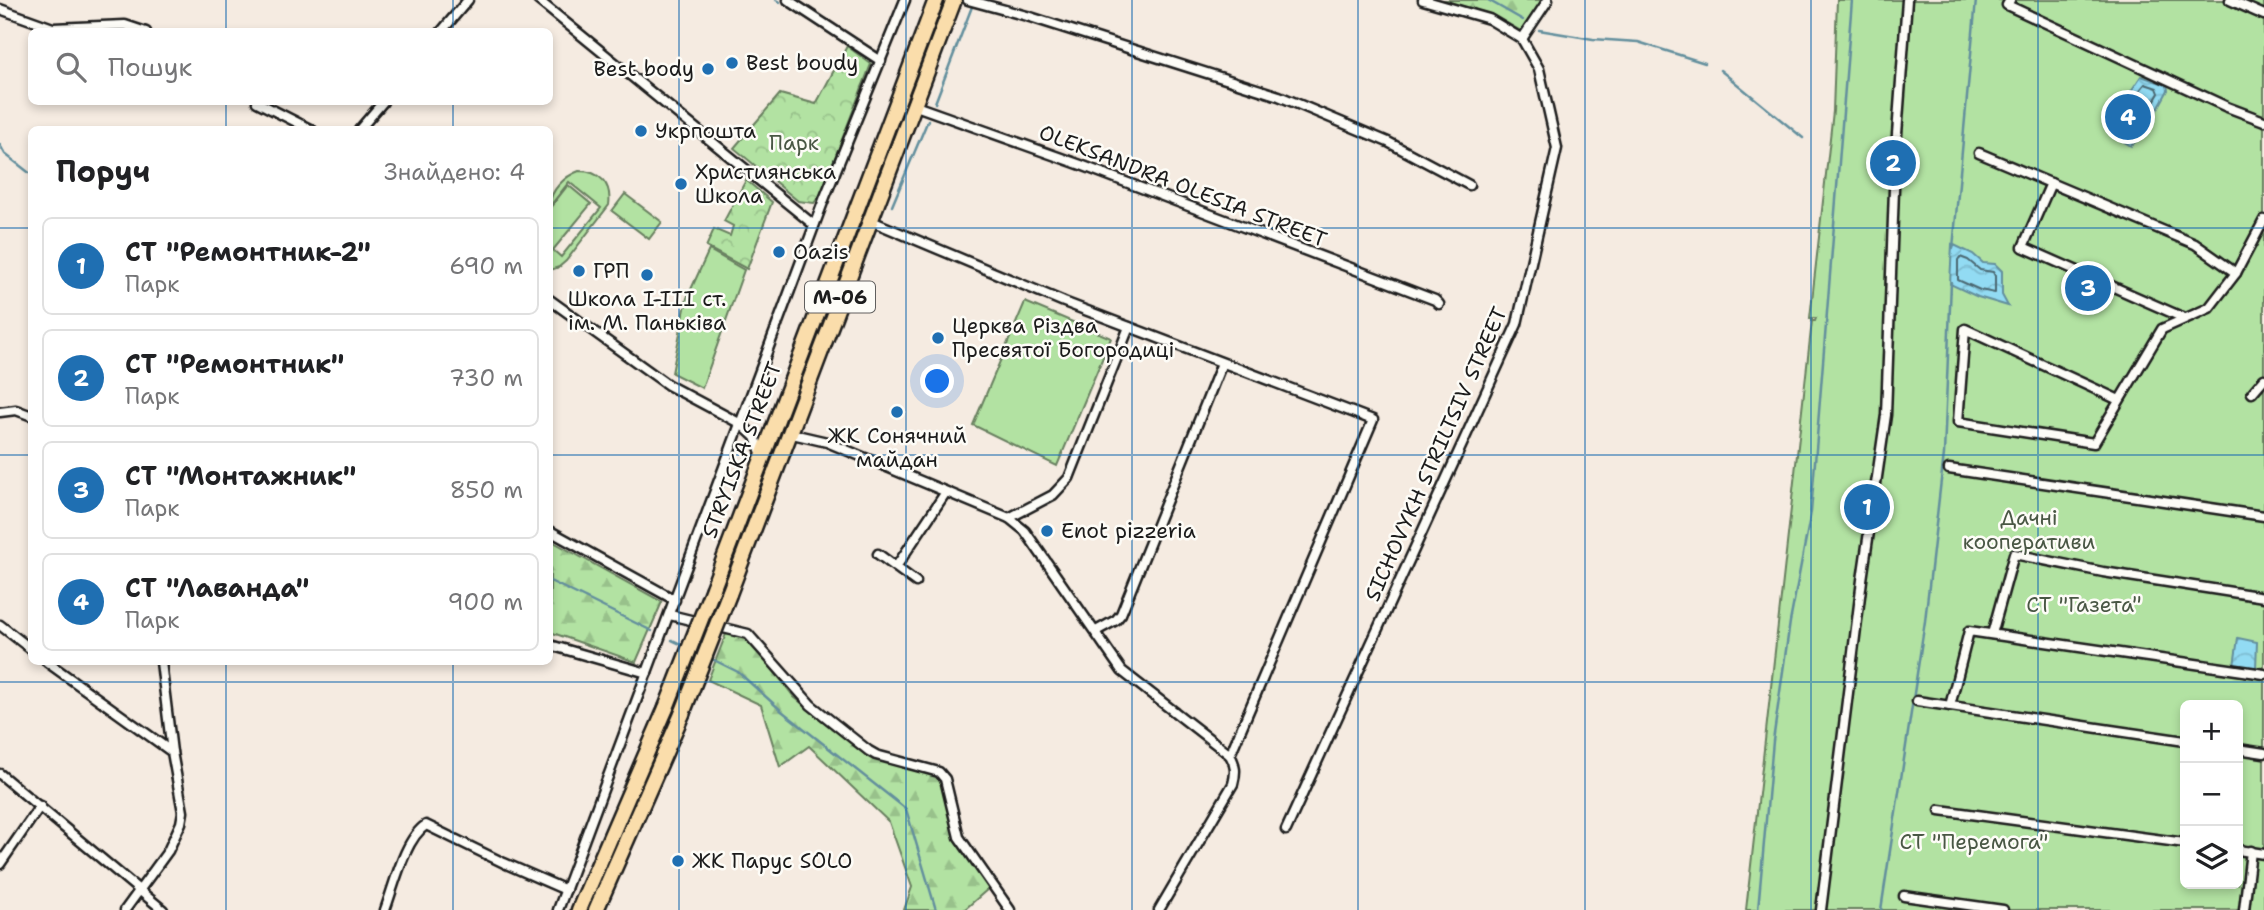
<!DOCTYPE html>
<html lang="uk">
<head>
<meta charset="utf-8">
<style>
	:root { --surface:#fff; --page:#f6f6f6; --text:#202124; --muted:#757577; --line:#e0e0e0; --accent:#1f6fb2 }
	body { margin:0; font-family:"Shantell Sans",sans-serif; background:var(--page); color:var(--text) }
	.controls { position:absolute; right:21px; bottom:21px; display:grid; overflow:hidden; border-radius:10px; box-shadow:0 4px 10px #0003 }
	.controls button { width:63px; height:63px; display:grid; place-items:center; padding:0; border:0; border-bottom:2px solid var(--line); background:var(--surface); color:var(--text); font:35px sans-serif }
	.you { position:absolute; left:938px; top:382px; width:24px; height:24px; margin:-18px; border:5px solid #fff; border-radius:50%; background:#1a73e8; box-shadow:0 0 0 10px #1a73e833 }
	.badge { display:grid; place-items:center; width:46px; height:46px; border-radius:50%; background:var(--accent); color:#fff; font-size:23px; font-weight:700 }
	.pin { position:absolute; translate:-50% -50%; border:4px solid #fff; box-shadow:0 2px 7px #0006 }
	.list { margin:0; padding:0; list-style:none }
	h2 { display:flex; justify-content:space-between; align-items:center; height:91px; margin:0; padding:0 28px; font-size:30px }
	h2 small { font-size:23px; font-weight:400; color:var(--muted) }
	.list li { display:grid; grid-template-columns:46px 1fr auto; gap:21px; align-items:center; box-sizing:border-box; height:98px; margin:0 14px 14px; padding:0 14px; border:2px solid var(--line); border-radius:10px }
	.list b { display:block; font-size:26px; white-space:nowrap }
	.list p { margin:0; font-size:23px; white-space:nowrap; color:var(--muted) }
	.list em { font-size:23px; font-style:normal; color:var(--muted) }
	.icon { flex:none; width:38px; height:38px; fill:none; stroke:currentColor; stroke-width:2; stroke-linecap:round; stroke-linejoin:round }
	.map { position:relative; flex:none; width:2264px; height:910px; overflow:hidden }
	.search { position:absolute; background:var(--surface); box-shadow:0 4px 10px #0003; left:28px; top:28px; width:525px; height:77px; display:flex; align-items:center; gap:18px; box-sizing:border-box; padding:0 24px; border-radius:10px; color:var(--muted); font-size:26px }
	.panel { position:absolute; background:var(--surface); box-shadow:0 4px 10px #0003; left:28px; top:126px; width:525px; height:539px; border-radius:10px }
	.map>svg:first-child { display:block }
	.green { fill:#b2e2a2; stroke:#677f5f; stroke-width:2; fill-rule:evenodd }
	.forest { fill:url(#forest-firs); stroke:#677f5f; stroke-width:2 }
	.park { fill:url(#park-crowns); stroke:#677f5f; stroke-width:2 }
	.water { fill:url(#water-waves); stroke:#638f9d; stroke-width:2 }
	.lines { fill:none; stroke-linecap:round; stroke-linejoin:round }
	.shore { stroke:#4b6872; stroke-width:2 }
	.stream { stroke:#638f9d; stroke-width:2.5 }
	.street-casing { stroke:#1c1c1c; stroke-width:13 }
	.highway-casing { stroke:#1c1c1c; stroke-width:19 }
	.street { stroke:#fdfcf7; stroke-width:8 }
	.highway { stroke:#faddab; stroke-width:14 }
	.highway-bridge-casing { stroke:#1c1c1c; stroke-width:19; stroke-linecap:butt }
	.highway-bridge { stroke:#faddab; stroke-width:14 }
	.grid { fill:none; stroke:#1f6fb2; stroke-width:2; stroke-opacity:0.55 }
	.poi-dot { fill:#1f6fb2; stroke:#fdfcf7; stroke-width:2.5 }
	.labels { text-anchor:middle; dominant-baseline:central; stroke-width:5; stroke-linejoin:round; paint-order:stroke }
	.shield { fill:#fdfcf7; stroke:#605f5e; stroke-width:2 }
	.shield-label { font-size:19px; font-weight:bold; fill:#1c1c1c }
	.poi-label { font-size:21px; fill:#1c1c1c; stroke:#fdfcf7; text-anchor:start }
	.park-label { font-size:21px; fill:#495744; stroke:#fdfcf7 }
	.street-label { font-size:21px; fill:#1c1c1c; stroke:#fdfcf7 }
</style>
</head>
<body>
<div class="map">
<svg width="2264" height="910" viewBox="0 0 2264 910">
	<defs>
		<pattern id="forest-firs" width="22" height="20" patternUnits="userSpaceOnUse" patternTransform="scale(1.75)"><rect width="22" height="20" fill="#b2e2a2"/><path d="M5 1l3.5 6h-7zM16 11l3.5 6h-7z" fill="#98c18b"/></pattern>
		<pattern id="park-crowns" width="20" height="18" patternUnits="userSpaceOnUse" patternTransform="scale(1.75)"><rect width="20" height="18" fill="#b2e2a2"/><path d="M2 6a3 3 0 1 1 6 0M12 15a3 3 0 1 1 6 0" fill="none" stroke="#98c18b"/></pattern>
		<pattern id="water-waves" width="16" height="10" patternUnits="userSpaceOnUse" patternTransform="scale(1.75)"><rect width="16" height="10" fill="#92dbf3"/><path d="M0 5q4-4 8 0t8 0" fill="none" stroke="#7dbbd0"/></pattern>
	</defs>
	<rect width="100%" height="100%" fill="#f5ebe1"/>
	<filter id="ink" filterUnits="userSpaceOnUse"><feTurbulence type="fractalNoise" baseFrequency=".0143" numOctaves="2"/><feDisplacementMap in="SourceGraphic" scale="14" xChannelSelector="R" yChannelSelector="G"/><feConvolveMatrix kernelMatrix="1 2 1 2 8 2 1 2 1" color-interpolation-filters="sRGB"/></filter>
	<g filter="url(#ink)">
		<g class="green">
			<polygon points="941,0 947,0 873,193 869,191"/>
			<path d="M1837 0H2264V910H1746L1812 321H1815L1816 318H1810L1833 111ZM2185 705H2238V884H2185Z"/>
			<path d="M579 171C600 171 612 184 609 205L566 261 559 267 550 270V208L568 185 591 204 553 250 561 257 601 208 569 182 550 206C549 191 565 176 579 171Z"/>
			<polygon points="625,194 662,222 649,239 612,211"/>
			<polygon points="867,197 870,199 722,591 718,590"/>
			<polygon points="709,250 744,270 702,388 672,373 687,298"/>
			<polygon points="1025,302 1111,338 1057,466 973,425"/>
			<polygon points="669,717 674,719 590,910 584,910"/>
		</g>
		<g class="forest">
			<polygon points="1441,0 1542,0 1521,31 1493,15"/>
			<polygon points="550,540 662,602 636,662 550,632"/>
			<polygon points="726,634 748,637 794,697 871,758 926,770 942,780 954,834 989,888 964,910 904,910 912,887 889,822 809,746 780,767 761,705 708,680"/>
		</g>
		<g class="park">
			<polygon points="847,46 871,64 821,194 814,203 798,201 734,148 780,94 816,104"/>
			<polygon points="746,180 772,202 747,269 706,247 714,229 730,236 733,226 724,221"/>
		</g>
		<g class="water">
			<path d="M2141 76 2167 85 2168 90 2145 132 2131 146 2113 135C2115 113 2129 94 2141 76Z"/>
			<polygon points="1952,244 1973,254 1983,263 1995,264 2002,271 2002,295 2008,306 1978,297 1950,284"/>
			<polygon points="2238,638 2257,642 2256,668 2234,666"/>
		</g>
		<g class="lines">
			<g class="shore">
				<path d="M2145 84 2157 88 2159 93 2139 128 2129 136 2121 131C2120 116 2135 95 2145 84Z"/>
				<polygon points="1960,257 1968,260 1980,270 1993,272 1995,276 1995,293 1980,290 1958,280 1958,260"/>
			</g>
			<g class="stream">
				<polyline points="776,0 780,2"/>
				<polyline points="1488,0 1523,20"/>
				<polyline points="1539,30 1593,39 1638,42 1705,63"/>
				<polyline points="1720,70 1803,138"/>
				<polyline points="935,103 973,4"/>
				<polyline points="0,145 5,154 32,175"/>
				<polyline points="892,206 928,120"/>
				<polyline points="1953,248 1976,0"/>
				<polyline points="550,581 652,631"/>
				<polyline points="672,640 685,646"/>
				<polyline points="710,658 738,672 783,712 906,809 936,910"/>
				<polyline points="1758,910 1773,741 1790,622 1811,512 1852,0"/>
				<polyline points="1881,910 1925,621 1944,454 1951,282"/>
			</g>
			<defs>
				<g id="street">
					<polyline points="538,0 814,225"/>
					<polyline points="788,0 881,61"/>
					<polyline points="968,0 1027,16 1279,96 1388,142 1469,185"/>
					<polyline points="1423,0 1489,19 1522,39"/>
					<polyline points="2010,0 2007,5 2227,107 2264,121"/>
					<polyline points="2230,0 2264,15"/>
					<polyline points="0,9 53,28 125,25 146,32"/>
					<polyline points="441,32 468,0"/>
					<polyline points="1522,39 1548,0"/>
					<polyline points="257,102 312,130"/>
					<polyline points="913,105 1081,165 1435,300 1439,304"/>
					<polyline points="359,130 383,102"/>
					<polyline points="1979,153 2195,244 2236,273"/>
					<polyline points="2051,183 2023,247 2184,318"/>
					<polyline points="869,220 1064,302 1373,420 1230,755"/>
					<polyline points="550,300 668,385 741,424 755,437 762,455"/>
					<polyline points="2252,393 2264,379"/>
					<polyline points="2119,400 1965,329 1958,422 2094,443 2162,329 2209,308 2236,273 2264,220"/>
					<polyline points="0,412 16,410 32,416"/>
					<path d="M788 433 827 442 1009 518 1025 531 1122 671 1230 755C1236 765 1236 773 1233 784L1159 910"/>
					<polyline points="1949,469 2264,516"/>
					<polyline points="1009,518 1053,495 1069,478 1129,327"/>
					<polyline points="550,531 675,600"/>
					<polyline points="878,554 916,582"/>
					<polyline points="896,567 946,492"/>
					<polyline points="670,615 748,634 811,705 869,751 876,755 939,772 945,779 959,837 1010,910"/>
					<polyline points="0,625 32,650"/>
					<polyline points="1096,631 1116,620 1121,614 1222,363"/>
					<polyline points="1992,634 2014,554 2103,572 2264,597"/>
					<polyline points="550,645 647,673"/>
					<polyline points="47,662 172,752"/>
					<polyline points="1917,701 2185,741"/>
					<polyline points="1950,706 1969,631 2264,674"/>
					<polyline points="2238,749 2264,753"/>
					<polyline points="0,774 163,910"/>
					<polyline points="1940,810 2185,843"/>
					<polyline points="1286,830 1517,324 1557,148 1539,69 1522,39"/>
					<polyline points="2238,850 2264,854"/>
					<polyline points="0,864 40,806"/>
					<polyline points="1904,896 2003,910"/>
					<polyline points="125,910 168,851 181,823 183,812 172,752 161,662"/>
					<path d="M385 910C394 886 405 838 426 825L504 863 566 890"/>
					<polyline points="558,910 825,197 905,0"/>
					<polyline points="1821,910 1862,580 1886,415 1895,161 1907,0"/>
					<polyline points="2244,910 2251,851"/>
				</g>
				<g id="highway">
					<polyline points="713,588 936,0"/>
					<polyline points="729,594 954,0"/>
					<polyline points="579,910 666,708"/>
					<polyline points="596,910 682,714"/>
				</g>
			</defs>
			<use href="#street" class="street-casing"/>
			<use href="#highway" class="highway-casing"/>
			<use href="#street" class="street"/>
			<use href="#highway" class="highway"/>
			<defs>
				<g id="highway-bridge">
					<polyline points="666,708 713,588"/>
					<polyline points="682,714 729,594"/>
				</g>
			</defs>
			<use href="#highway-bridge" class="highway-bridge-casing"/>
			<use href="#highway-bridge" class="highway-bridge"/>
		</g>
	</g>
	<path class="grid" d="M226 0V32M453 0V32M679 0V910M906 0V910M1132 0V910M1358 0V910M1585 0V910M1811 0V910M2038 0V910M226 102V130M453 102V130M0 228H32M550 228H2264M0 455H32M550 455H2264M226 662V910M453 662V910M0 682H2264"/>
	<g class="poi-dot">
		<circle cx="732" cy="63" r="7"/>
		<circle cx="708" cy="69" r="7"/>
		<circle cx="641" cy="131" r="7"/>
		<circle cx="681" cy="184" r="7"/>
		<circle cx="779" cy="252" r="7"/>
		<circle cx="579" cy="271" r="7"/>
		<circle cx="647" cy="275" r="7"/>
		<circle cx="938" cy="338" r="7"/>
		<circle cx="897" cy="412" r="7"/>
		<circle cx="1047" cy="531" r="7"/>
		<circle cx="678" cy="861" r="7"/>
	</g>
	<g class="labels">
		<rect class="shield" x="805" y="281.5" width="70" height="31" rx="5"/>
		<g class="shield-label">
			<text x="840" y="297">М-06</text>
		</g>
		<g class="poi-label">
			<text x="746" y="63">Best boudy</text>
			<text x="694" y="69" text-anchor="end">Best body</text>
			<text x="655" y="131">Укрпошта</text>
			<text x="695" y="172">Християнська<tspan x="695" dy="24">Школа</tspan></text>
			<text x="793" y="252">Oazis</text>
			<text x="593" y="271">ГРП</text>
			<text x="647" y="299" text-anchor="middle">Школа І-ІІІ ст.<tspan x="647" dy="24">ім. М. Паньківа</tspan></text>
			<text x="952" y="326">Церква Різдва<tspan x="952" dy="24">Пресвятої Богородиці</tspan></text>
			<text x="897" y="436" text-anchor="middle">ЖК Сонячний<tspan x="897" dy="24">майдан</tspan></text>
			<text x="1061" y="531">Enot pizzeria</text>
			<text x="692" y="861">ЖК Парус SOLO</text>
		</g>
		<g class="park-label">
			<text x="794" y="143">Парк</text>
			<text x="2029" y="518">Дачні<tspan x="2029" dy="24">кооперативи</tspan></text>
			<text x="2084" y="605">СТ "Газета"</text>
			<text x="1974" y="842">СТ "Перемога"</text>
		</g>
		<g class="street-label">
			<text transform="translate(1183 186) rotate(21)">OLEKSANDRA OLESIA STREET</text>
			<text transform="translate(742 450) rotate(-69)">STRYISKA STREET</text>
			<text transform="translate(1436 454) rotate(-66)">SICHOVYKH STRILTSIV STREET</text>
		</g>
	</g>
</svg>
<div class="controls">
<button>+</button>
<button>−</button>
<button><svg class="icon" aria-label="layers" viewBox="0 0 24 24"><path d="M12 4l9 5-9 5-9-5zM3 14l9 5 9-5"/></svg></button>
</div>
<div class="you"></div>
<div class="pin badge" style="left:1867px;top:507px">1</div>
<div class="pin badge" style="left:1893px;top:163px">2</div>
<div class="pin badge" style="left:2088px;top:288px">3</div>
<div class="pin badge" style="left:2128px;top:117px">4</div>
<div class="search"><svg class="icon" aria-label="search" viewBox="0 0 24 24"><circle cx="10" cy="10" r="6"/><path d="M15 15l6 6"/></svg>Пошук</div>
<section class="panel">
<h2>Поруч<small>Знайдено: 4</small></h2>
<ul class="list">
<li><span class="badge">1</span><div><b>СТ &quot;Ремонтник-2&quot;</b><p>Парк</p></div><em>690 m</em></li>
<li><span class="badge">2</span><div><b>СТ &quot;Ремонтник&quot;</b><p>Парк</p></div><em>730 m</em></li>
<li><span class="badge">3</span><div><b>СТ &quot;Монтажник&quot;</b><p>Парк</p></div><em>850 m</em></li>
<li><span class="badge">4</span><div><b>СТ &quot;Лаванда&quot;</b><p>Парк</p></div><em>900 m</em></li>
</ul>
</section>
</div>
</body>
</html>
